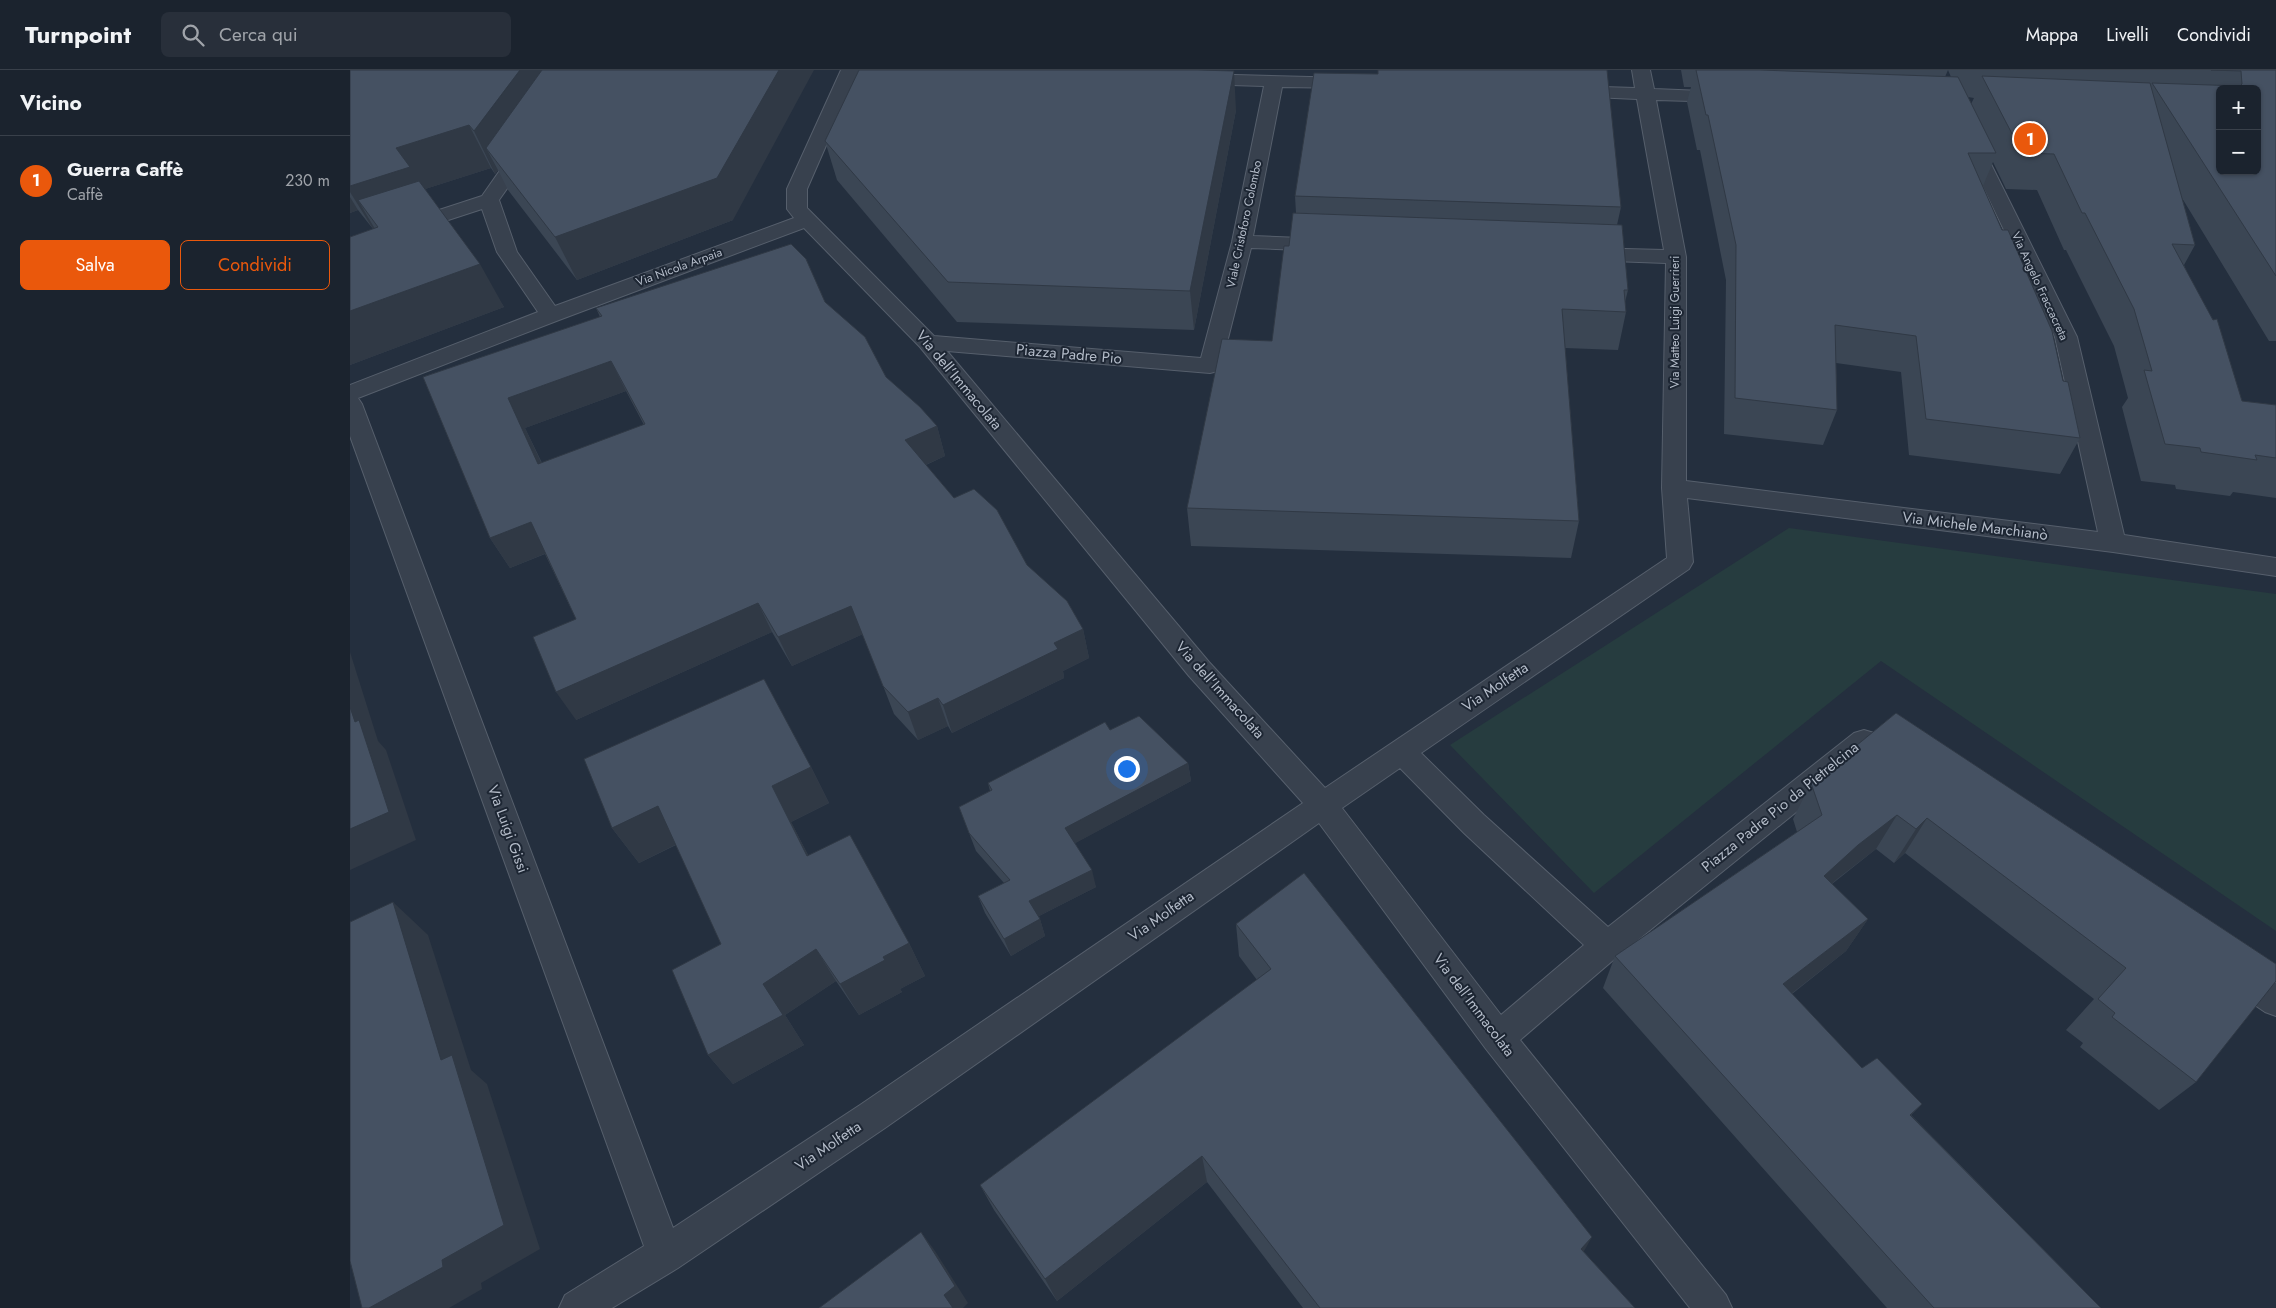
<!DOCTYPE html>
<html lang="it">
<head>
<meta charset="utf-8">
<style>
	:root { --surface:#1b232e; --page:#282f3a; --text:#f1f3f6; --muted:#a0a4aa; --line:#39404a; --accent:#ea580c }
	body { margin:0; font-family:Jost,sans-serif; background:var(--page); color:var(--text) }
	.controls { position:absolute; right:15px; top:15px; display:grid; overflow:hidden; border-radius:8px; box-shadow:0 1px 4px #0004 }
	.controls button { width:45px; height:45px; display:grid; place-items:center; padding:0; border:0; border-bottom:1px solid var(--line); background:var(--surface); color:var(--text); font:25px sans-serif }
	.you { position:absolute; left:776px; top:698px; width:18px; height:18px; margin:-12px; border:4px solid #fff; border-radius:50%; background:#1a73e8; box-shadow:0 0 0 8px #1a73e833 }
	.badge { display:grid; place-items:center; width:32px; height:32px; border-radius:50%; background:var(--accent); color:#fff; font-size:16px; font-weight:700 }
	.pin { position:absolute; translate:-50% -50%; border:2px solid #fff; box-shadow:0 1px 5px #0006 }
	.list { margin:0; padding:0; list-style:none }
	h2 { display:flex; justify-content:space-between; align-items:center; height:65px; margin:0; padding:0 20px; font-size:21px }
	h2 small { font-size:16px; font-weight:400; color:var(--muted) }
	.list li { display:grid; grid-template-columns:32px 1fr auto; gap:15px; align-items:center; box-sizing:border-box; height:90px; padding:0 20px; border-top:1px solid var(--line) }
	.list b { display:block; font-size:19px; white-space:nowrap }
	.list p { margin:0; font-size:16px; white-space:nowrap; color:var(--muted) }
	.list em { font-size:16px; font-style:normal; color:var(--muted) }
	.actions { display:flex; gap:10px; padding:15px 20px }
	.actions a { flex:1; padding:11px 0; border:1px solid var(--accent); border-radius:8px; text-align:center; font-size:18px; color:var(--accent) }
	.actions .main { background:var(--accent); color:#fff }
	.icon { flex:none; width:28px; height:28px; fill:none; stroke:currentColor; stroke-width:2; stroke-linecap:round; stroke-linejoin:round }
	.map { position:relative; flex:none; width:1926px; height:1238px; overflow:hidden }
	header { display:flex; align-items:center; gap:30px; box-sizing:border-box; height:70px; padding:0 25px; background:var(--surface); border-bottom:1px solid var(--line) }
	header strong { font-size:24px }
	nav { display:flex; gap:28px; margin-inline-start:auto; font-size:18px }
	.search { width:350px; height:45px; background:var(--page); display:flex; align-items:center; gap:12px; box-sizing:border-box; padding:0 18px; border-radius:8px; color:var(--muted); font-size:19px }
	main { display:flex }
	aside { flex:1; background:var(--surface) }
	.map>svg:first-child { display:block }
	.green { fill:#263c3f }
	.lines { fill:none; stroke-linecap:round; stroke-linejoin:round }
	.street-casing { stroke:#565f6c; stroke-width:2 }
	.street { fill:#38414e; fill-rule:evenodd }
	.wall { fill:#3b4654; fill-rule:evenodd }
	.shaded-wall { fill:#303945 }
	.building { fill:#455162; stroke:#303945; fill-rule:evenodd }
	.labels { text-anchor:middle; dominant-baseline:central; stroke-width:4; stroke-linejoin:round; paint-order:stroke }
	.far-street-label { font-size:12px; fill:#b4bcc9; stroke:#1d2633 }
	.street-label { font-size:15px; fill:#b4bcc9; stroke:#1d2633 }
</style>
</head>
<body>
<header>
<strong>Turnpoint</strong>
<div class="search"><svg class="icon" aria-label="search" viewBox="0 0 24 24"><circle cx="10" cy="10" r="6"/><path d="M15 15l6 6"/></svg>Cerca qui</div>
<nav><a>Mappa</a><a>Livelli</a><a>Condividi</a></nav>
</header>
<main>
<aside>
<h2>Vicino<small></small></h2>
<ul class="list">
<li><span class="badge">1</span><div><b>Guerra Caffè</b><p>Caffè</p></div><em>230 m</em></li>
</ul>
<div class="actions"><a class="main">Salva</a><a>Condividi</a></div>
</aside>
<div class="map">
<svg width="1926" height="1238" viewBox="0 0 1926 1238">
	<rect width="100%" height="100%" fill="#242f3e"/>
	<polygon class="green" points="1439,458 1926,524 1926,861 1531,591 1244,823 1100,675"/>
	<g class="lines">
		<defs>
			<g id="street">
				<path d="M491 0H509L457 119V138L584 266 851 288 882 172 914 16 848 14 842 13 839 9 842 5 848 4 1000 8 1006 9 1009 13 1006 17 1000 18 932 17 903 166 976 169 983 171 986 175 983 179 976 181 901 178 871 296 868 301 860 303 597 281 859 592 975 718 1317 488 1312 418 1316 193 1236 190 1229 188 1226 184 1229 180 1236 178 1314 180 1287 29 1220 26 1214 25 1211 21 1214 17 1220 16 1285 18 1282 0H1300L1304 19 1377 22 1383 23 1386 27 1383 31 1377 32 1306 30 1336 187V411L1748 462 1705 267 1612 72 1614 68 1621 66 1628 68 1727 267 1774 465 1926 488V506L1763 482 1337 428 1343 492 1339 499 1071 683 1134 745 1258 857 1504 663 1514 660 1524 663 1528 671 1524 679 1268 886 1170 970 1376 1225 1382 1238H1340L1136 979 969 753 535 1058 328 1198 262 1238H209L215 1225 294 1176 0 366V315L188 242 147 182 132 139 0 182V169L132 126 167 76 174 74 181 76 184 80 149 130 167 182 205 236 444 148 437 139V119ZM454 158 570 277 839 606 953 733 510 1035 323 1158 12 334 8 328 209 250ZM1050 698 1114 763 1234 875 1151 945 992 738Z"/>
				<polygon points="1885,889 1896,894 1926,913 1926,946 1915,942 1874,914 1869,904 1874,894"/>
			</g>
		</defs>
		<use href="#street" class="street-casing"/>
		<use href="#street" class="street"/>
	</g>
	<g class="wall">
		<polygon points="0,0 383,150 227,210 158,120 148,100 145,104 141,98 75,119 154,237 0,295 0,167 23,159 8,140 0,143"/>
		<path d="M1331 0H1598L1595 7H1601L1598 0H1926V271H1919L1832 128 1845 175 1834 195 1892 331 1926 335V428L1883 422 1880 426 1826 419 1825 415 1791 411 1772 337 1778 328 1764 276 1716 180H1714L1687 120 1656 119 1643 92 1633 116 1713 311 1730 368 1710 404 1559 385 1551 302 1486 293 1487 340 1473 375 1374 364 1376 210 1350 80H1347L1337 32 1341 17H1334ZM1618 27 1624 28 1621 34Z"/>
		<polygon points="886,40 844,260 607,252 487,110 475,71"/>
		<polygon points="945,126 1271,137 1267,155 1278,220 1275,232 1276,242 1268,280 1215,278 1229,451 1221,488 841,476 837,438 922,271 939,176 946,143"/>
		<path d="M475 232 536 307 587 356 595 386 576 395 604 428 677 495 733 559 739 588 713 601 714 608 602 663 598 656 568 670 544 644 513 564 442 596 422 562 226 650V549L195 484 160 498 140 468 73 307 250 247 246 238ZM276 321 294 355 192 393 175 358Z"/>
		<polygon points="1546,643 1926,894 1846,1012 1809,1040 1730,977 1733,973 1716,960 1744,929 1555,783 1544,793 1526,779 1482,814 1518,849 1496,881 1442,924 1512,998 1572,1034 1561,1045 1751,1238 1537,1238 1253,918 1265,886 1447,762 1443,749 1461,713"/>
		<polygon points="760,660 838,693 841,711 725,773 746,817 689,846 695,866 661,886 635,843 628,826 654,813 626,781 609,737 640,721 638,713"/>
		<polygon points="461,697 479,733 441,752 458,785 559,873 575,906 550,919 552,922 509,945 486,911 435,945 454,975 383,1014 358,985 371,874 326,775 289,793 262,758"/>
		<polygon points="886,854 1234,1182 1285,1238 953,1238 857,1112 707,1231 644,1140 630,1115 907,910 889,886"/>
	</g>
	<g class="shaded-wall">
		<polygon points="170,0 219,0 136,78 148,100 145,104 124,61"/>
		<polygon points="429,0 464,0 383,150 227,210 205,167"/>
		<polygon points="884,1 886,40 844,260 840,221"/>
		<polygon points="119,55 141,98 72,120 8,130 25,159 23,159 0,122 0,116 46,78"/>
		<polygon points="0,127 8,140 0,143"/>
		<polygon points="130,194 154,237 0,295 0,241"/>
		<polygon points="261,291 276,321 175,358 206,424 188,394 158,328"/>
		<polygon points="587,356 595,386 564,400 555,370"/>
		<polygon points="181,452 199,482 160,498 140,468"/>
		<polygon points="408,533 422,562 226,650 206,622"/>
		<polygon points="501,536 513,564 442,596 428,567"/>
		<polygon points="733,559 739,588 713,601 714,608 602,663 593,635 704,573"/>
		<polygon points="0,582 28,671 36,680 66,770 0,800 0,759 5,652 0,637"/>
		<polygon points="588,628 598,656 568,670 558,642"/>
		<polygon points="838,693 841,711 720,776 715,758"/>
		<polygon points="461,697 479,733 441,752 476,820 457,786 422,716"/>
		<polygon points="308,736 333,771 289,793 262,758"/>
		<polygon points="1547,745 1526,779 1487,809 1454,840 1474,806 1508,775"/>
		<polygon points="1577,748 1555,783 1544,793 1566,759"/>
		<polygon points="742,800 746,817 685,848 679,831"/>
		<polygon points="43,832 78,865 121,1000 137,1014 190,1179 131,1213 132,1219 99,1238 19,1238 92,1190 91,990"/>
		<polygon points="690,849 695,866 661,886 654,869"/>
		<polygon points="1518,849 1496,881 1414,945 1433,914"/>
		<polygon points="559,873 575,906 550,919 552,922 509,945 490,914 533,887"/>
		<polygon points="466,879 486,911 435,945 454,975 383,1014 358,985 413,914"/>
		<polygon points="852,1086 857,1112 707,1231 695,1209"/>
		<polygon points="571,1162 585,1181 618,1233 613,1238 603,1238 594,1225"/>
		<polygon points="1242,1167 1229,1190 1231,1179"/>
	</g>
	<g class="building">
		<polygon points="0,0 170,0 124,61 119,55 46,78 60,97 0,116"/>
		<polygon points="192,0 429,0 367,108 205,167 136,78"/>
		<polygon points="509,0 848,0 884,1 840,221 598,212 475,71"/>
		<polygon points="1028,0 1257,0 1271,137 945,126 964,3 1028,4"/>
		<polygon points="1346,0 1410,0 1608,7 1646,83 1618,83 1652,160 1658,160 1702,261 1713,311 1718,312 1730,368 1576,349 1566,266 1485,255 1487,340 1385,328 1386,175 1358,45 1356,45"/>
		<path d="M1861 0H1926V206L1802 13 1890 16 1892 14 1891 1ZM1870 19H1907V101H1870Z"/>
		<polygon points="1632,6 1800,13 1845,175 1822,174 1863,250 1867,249 1892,331 1926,335 1926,388 1905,385 1907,390 1851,382 1850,378 1815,374 1794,300 1802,301 1784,239 1735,143 1732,143 1704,84 1672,83"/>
		<polygon points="69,111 130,194 0,241 0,167 28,157 8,130"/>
		<polygon points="943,143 1272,155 1278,220 1274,220 1276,242 1212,239 1229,451 837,438 872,269 922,271 934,176 939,176"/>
		<path d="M441 174 456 189 475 232 515 267 536 307 570 337 587 356 555 370 604 428 624 419 647 440 677 495 717 531 733 559 704 573 708 579 593 635 588 628 558 642 533 616 501 536 428 567 408 533 206 622 183 567 226 549 181 452 140 468 73 307 252 246 246 238ZM261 291 295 354 188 394 158 328Z"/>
		<polygon points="414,609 461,697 422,716 457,786 500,765 559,873 533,887 535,890 490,914 466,879 413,914 433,945 358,985 322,900 371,874 308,736 262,758 234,689"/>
		<polygon points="0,637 5,652 9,650 39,742 0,759"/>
		<polygon points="1546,643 1926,894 1926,911 1846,1012 1762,947 1765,943 1748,929 1776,898 1577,748 1566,759 1547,745 1508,775 1474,806 1518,849 1433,914 1512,998 1527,988 1572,1034 1560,1045 1751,1238 1584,1238 1265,886 1472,745 1461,713"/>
		<polygon points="789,646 838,693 715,758 742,800 679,831 690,849 654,869 628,826 660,810 619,763 609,737 642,720 638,713 755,652 760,660"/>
		<polygon points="954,803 1242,1167 1231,1179 1285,1238 970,1238 852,1086 695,1209 630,1115 921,899 886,854"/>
		<polygon points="43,832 91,990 102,985 154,1155 92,1190 93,1197 19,1238 12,1238 0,1191 0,852"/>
		<polygon points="571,1162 605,1216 594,1225 603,1238 469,1238"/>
	</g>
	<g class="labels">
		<g class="far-street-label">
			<text transform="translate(894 154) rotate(-78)">Viale Cristoforo Colombo</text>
			<text transform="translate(329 197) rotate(-20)">Via Nicola Arpaia</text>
			<text transform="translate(1690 216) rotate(65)">Via Angelo Fraccacreta</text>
			<text transform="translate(1325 252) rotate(-90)">Via Matteo Luigi Guerrieri</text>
		</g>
		<g class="street-label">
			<text transform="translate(719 284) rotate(5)">Piazza Padre Pio</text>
			<text transform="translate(609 310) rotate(50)">Via dell'Immacolata</text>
			<text transform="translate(1625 456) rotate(7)">Via Michele Marchianò</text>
			<text transform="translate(1145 617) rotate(-34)">Via Molfetta</text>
			<text transform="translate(870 620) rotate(48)">Via dell'Immacolata</text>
			<text transform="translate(1430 737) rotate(-39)">Piazza Padre Pio da Pietrelcina</text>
			<text transform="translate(158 759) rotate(70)">Via Luigi Gissi</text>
			<text transform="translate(811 846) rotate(-35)">Via Molfetta</text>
			<text transform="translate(1124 935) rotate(53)">Via dell'Immacolata</text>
			<text transform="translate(478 1076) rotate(-34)">Via Molfetta</text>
		</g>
	</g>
</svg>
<div class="controls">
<button>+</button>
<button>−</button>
</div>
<div class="you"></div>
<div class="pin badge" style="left:1680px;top:69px">1</div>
</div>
</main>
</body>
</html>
